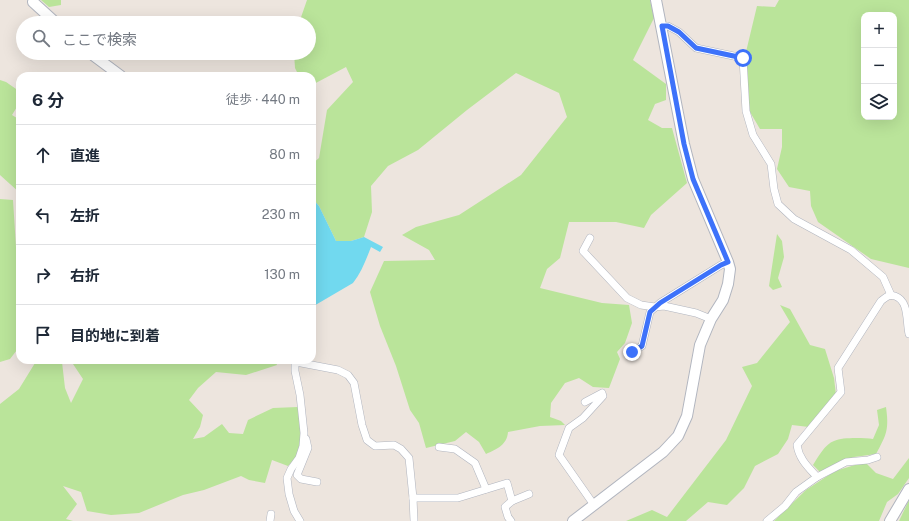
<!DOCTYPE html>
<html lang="ja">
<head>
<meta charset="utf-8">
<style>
	:root { --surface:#fff; --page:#f2f2f3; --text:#1f2937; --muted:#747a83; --line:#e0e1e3 }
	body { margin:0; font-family:"Public Sans","Noto Sans JP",sans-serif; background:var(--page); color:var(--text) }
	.controls { position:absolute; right:12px; top:12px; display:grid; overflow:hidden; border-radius:8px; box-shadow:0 4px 16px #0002 }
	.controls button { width:36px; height:36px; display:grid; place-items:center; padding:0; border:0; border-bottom:1px solid var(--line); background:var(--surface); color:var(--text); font:20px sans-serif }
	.stop { position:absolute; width:12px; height:12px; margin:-9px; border:3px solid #3d72fa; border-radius:50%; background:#fff }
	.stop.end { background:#3d72fa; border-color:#fff; box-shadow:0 1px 4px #0008 }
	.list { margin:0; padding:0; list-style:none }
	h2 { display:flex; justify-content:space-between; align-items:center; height:52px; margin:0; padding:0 16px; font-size:17px }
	h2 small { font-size:13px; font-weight:400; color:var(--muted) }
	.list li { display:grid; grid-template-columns:26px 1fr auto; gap:12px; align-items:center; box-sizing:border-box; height:60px; padding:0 16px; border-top:1px solid var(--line) }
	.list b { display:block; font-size:15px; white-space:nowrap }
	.list em { font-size:13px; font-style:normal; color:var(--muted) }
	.icon { flex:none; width:22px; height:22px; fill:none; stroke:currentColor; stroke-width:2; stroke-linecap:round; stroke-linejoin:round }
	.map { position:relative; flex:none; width:909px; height:521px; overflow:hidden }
	.search { position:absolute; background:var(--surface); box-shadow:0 4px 16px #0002; left:16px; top:16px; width:300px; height:44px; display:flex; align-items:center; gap:10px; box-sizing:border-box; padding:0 14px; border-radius:22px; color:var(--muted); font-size:15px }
	.panel { position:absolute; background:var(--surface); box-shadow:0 4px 16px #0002; left:16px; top:72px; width:300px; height:292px; border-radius:12px }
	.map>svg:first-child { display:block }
	.green { fill:#bae49a; fill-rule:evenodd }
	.water { fill:#71d9ef }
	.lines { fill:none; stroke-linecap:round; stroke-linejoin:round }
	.street-casing { stroke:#b1b5bf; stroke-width:8 }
	.secondary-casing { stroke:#b1b5bf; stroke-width:12 }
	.street { stroke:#fff; stroke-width:7 }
	.secondary { stroke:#fff; stroke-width:10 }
	.route { stroke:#3d72fa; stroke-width:5 }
</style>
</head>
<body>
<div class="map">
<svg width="909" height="521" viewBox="0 0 909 521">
	<rect width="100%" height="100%" fill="#ede5de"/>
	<g class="green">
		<polygon points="41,0 61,0 61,5 49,7"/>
		<path d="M307 0H650L654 18 633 60 666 84V100L655 104 648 120 662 128H672L687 183 651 215 644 228 616 222H569L560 258 547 269 540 288 602 303 629 305 632 323 625 343 617 352 620 359 609 388 593 387 579 378 565 383 551 403 550 417 561 421 565 425 540 426 508 432C507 445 497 449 486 454L479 442 466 432 455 441 426 448 419 423 410 410 396 366 380 326 370 292 384 261 435 260 429 250 402 235 416 227 459 215 521 175 567 117 559 93 516 73 467 110 418 150 388 166 371 186 372 212 364 237 351 241H336L319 206 312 198V164L319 158 327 110 353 82 346 67 312 85V76H299L295 68 294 53H309V23H299Z"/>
		<path d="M779 0H909V268L871 259 818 222 811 206 810 191 789 187 777 169 782 147V129H760L750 112 746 78 745 56 757 6 775 7ZM864 15H894V117H864Z"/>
		<polygon points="0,80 6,82 19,91 20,102 12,115 20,120 20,193 0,175"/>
		<polygon points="0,199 13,200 17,263 20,265 20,346 10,359 0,362"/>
		<polygon points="777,234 782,241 784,257 778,278 782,287 773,290 769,286"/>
		<polygon points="780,305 790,309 810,345 825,349 834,378 836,395 809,427 792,425 788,439 778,454 755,466 744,488 727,505 708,502 686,521 626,521 652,510 667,517 726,440 752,386 742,367 757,363 790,322"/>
		<polygon points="76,360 231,360 229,363 235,364 245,360 275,360 277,365 246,375 216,372 198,388 189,400 203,415 200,427 193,439 204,437 222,424 229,433 243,434 248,420 273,408 298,407 305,427 306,446 288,466 272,460 265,483 249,480 241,476 204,490 183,495 139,513 111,515 87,511 81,492 63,486 77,504 66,519 73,521 0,521 0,404 19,389 35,363 62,362 65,388 71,403 83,379 73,364"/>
		<path d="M886 407C889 429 887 434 876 454L854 457 842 461 820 472 813 465C818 457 825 444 834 441 843 437 864 438 873 439L879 425 877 410Z"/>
		<polygon points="909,458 909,478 898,494 887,502 879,521 774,521 806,490 835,471 865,462 876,473 893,479"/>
		<polygon points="909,500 909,521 899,521"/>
	</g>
	<path class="water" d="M312 198 319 206 336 241H351L364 237 383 247 380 252 371 247C366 260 361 273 353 283L312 307Z"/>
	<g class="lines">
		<defs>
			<g id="street">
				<polyline points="662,26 668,26 679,32 696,48 743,58 746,111 753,135 771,164 774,189 778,204 794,219 851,250 883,277 891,295"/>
				<polyline points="590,238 583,251 627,298 641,305 655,307 664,306 696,313 711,319"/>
				<polyline points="632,352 642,346 650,312 660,303 721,265 728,262"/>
				<polyline points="295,360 295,371 300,395 304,433 303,446 299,458 291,469 287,478 289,494 294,511 300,521"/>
				<polyline points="296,362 338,370 348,375 354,383 362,425 367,440 375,446 394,445 401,449 409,458 413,498 414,521"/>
				<polyline points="585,402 602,393 603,396 583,418 569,428 559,455 594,505"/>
				<polyline points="306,439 308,448 297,475 301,479 317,482"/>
				<polyline points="439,447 455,449 475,463 486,489"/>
				<path d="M817 477C808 467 799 459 797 445L841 392 838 368 881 301C886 297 889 294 895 296 909 301 906 320 909 334"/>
				<polyline points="413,498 458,498 507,483 512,501"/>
				<polyline points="270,521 271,514"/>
				<polyline points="511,521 508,517 505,507 512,501 529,494"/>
				<polyline points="767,521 785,506 796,492 817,477 846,462 868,460 877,457"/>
			</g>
			<g id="secondary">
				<polyline points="33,2 56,23"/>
				<polyline points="90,53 121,76"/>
				<polyline points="573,521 663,452 678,436 687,416 700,345 711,319 723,300 728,284 730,269 728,262 693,179 684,144 656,0"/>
				<polyline points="890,521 909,489"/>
			</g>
		</defs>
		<use href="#street" class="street-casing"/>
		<use href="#secondary" class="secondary-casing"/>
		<use href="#street" class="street"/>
		<use href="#secondary" class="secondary"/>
	</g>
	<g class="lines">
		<polyline class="route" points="632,352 642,346 650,312 660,303 721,265 728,262 693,179 684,144 662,26 668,26 679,32 696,48 743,58"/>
	</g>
</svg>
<div class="controls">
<button>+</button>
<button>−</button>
<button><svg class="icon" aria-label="layers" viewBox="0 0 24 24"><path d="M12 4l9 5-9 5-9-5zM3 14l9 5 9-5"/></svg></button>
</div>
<div class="stop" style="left:743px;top:58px"></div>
<div class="stop end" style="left:632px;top:352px"></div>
<div class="search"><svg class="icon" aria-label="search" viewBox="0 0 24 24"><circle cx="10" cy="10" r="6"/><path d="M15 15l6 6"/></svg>ここで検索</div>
<section class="panel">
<h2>6 分<small>徒歩 · 440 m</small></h2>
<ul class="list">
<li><svg class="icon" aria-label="ahead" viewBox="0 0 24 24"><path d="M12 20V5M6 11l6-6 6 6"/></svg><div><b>直進</b></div><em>80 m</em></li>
<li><svg class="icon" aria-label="left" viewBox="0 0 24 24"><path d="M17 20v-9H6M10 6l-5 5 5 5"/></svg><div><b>左折</b></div><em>230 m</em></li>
<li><svg class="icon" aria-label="right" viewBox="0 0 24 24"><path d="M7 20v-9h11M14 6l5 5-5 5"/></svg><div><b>右折</b></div><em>130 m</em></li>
<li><svg class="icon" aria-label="arrive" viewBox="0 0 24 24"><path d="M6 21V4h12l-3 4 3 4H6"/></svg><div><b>目的地に到着</b></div></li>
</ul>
</section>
</div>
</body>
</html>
